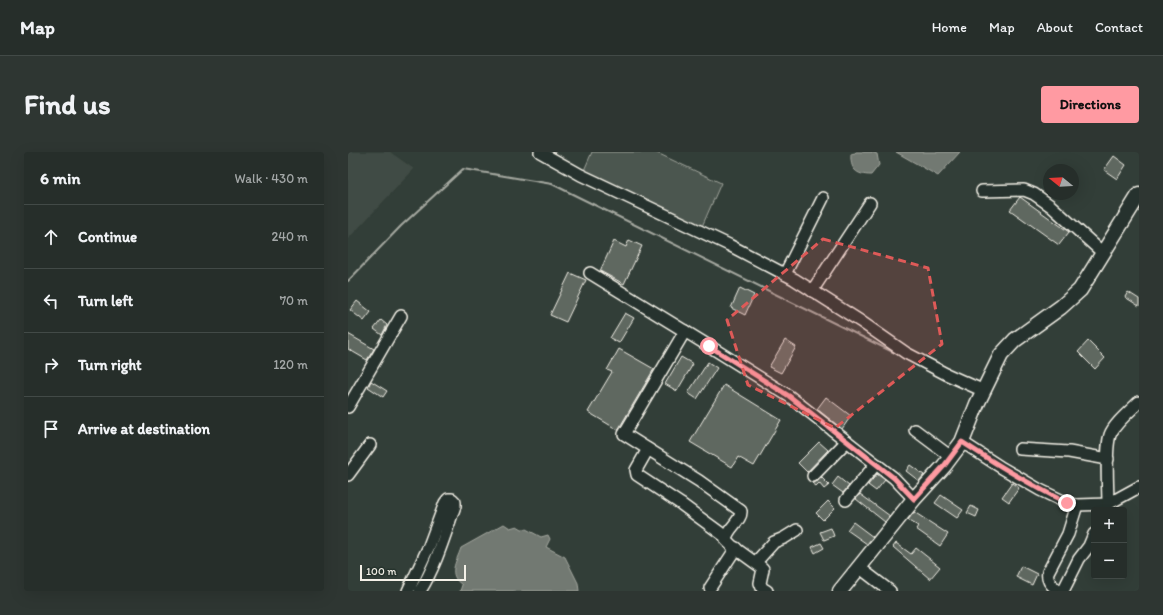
<!DOCTYPE html>
<html lang="en">
<head>
<meta charset="utf-8">
<style>
	:root { --surface:#262e2a; --page:#2e3632; --text:#f1f3f6; --muted:#a4a8a8; --line:#424a47; --accent:#ff9aa2 }
	body { margin:0; font-family:Itim,sans-serif; background:var(--page); color:var(--text) }
	.controls { position:absolute; right:12px; bottom:12px; display:grid; overflow:hidden; border-radius:4px; box-shadow:0 4px 16px #0002 }
	.controls button { width:36px; height:36px; display:grid; place-items:center; padding:0; border:0; border-bottom:1px solid var(--line); background:var(--surface); color:var(--text); font:20px sans-serif }
	.compass { position:absolute; left:695px; top:12px; width:36px; height:36px; border-radius:50%; background:var(--surface); box-shadow:0 4px 16px #0002; rotate:288deg }
	.scale { position:absolute; left:12px; bottom:10px; width:106px; box-sizing:border-box; padding-left:4px; border:2px solid #f4f1e8; border-top:0; font-size:11px; line-height:14px; white-space:nowrap; color:#f4f1e8; -webkit-text-stroke:3px #26332d; paint-order:stroke }
	.stop { position:absolute; width:12px; height:12px; margin:-9px; border:3px solid #ff9aa2; border-radius:50%; background:#fff }
	.stop.end { background:#ff9aa2; border-color:#fff; box-shadow:0 1px 4px #0008 }
	.list { margin:0; padding:0; list-style:none }
	h2 { display:flex; justify-content:space-between; align-items:center; height:52px; margin:0; padding:0 16px; font-size:17px }
	h2 small { font-size:13px; font-weight:400; color:var(--muted) }
	.list li { display:grid; grid-template-columns:26px 1fr auto; gap:12px; align-items:center; box-sizing:border-box; height:64px; padding:0 16px; border-top:1px solid var(--line) }
	.list b { display:block; font-size:15px; white-space:nowrap }
	.list em { font-size:13px; font-style:normal; color:var(--muted) }
	.icon { flex:none; width:22px; height:22px; fill:none; stroke:currentColor; stroke-width:2; stroke-linecap:round; stroke-linejoin:round }
	.map { position:relative; flex:none; width:791px; height:439px; overflow:hidden; border-radius:4px }
	header { display:flex; align-items:center; gap:24px; box-sizing:border-box; height:56px; padding:0 20px; background:var(--surface); border-bottom:1px solid var(--line) }
	header strong { font-size:19px }
	nav { display:flex; gap:22px; margin-inline-start:auto; font-size:14px }
	.intro { display:flex; align-items:center; justify-content:space-between; box-sizing:border-box; height:96px; padding:0 24px }
	h1 { margin:0; font-size:28px }
	.button { padding:10px 18px; border-radius:4px; background:var(--accent); color:#111; font-size:14px; font-weight:700 }
	main { display:flex; gap:24px; padding:0 24px }
	aside { flex:1; background:var(--surface); border-radius:4px; box-shadow:0 4px 16px #0002 }
	.map>svg:first-child { display:block }
	.built { fill:#404b44 }
	.green { fill:#4c564f; stroke:#a0a49c }
	.water { fill:#727972; stroke:#a6a9a1 }
	.lines { fill:none; stroke-linecap:round; stroke-linejoin:round }
	.stream { stroke:#a6a9a1; stroke-width:2 }
	.building { fill:#5f6861; stroke:#f4f1e8 }
	.minor-casing { stroke:#f4f1e8; stroke-width:14 }
	.major-casing { stroke:#f4f1e8; stroke-width:17 }
	.minor { stroke:#26332d; stroke-width:11 }
	.major { stroke:#26332d; stroke-width:14 }
	.route { stroke:#ff9aa2; stroke-width:5 }
	.marked { fill:#de5a58; fill-opacity:0.2; stroke:#de5a58; stroke-width:3; stroke-dasharray:8 5; stroke-linejoin:round }
</style>
</head>
<body>
<header>
<strong>Map</strong>
<nav><a>Home</a><a>Map</a><a>About</a><a>Contact</a></nav>
</header>
<div class="intro"><h1>Find us</h1><a class="button">Directions</a></div>
<main>
<aside>
<h2>6 min<small>Walk · 430 m</small></h2>
<ul class="list">
<li><svg class="icon" aria-label="ahead" viewBox="0 0 24 24"><path d="M12 20V5M6 11l6-6 6 6"/></svg><div><b>Continue</b></div><em>240 m</em></li>
<li><svg class="icon" aria-label="left" viewBox="0 0 24 24"><path d="M17 20v-9H6M10 6l-5 5 5 5"/></svg><div><b>Turn left</b></div><em>70 m</em></li>
<li><svg class="icon" aria-label="right" viewBox="0 0 24 24"><path d="M7 20v-9h11M14 6l5 5-5 5"/></svg><div><b>Turn right</b></div><em>120 m</em></li>
<li><svg class="icon" aria-label="arrive" viewBox="0 0 24 24"><path d="M6 21V4h12l-3 4 3 4H6"/></svg><div><b>Arrive at destination</b></div></li>
</ul>
</aside>
<div class="map">
<svg width="791" height="439" viewBox="0 0 791 439">
	<rect width="100%" height="100%" fill="#323e38"/>
	<filter id="ink" filterUnits="userSpaceOnUse"><feTurbulence type="fractalNoise" baseFrequency=".025" numOctaves="2"/><feDisplacementMap in="SourceGraphic" scale="8" xChannelSelector="R" yChannelSelector="G"/><feConvolveMatrix kernelMatrix="1 2 1 2 8 2 1 2 1" color-interpolation-filters="sRGB"/></filter>
	<g filter="url(#ink)">
		<polygon class="built" points="0,0 42,0 66,17 0,87"/>
		<polygon class="green" points="244,0 307,0 373,31 352,79 234,23"/>
		<g class="water">
			<path d="M508 0H524L529 2 531 13 523 23C508 23 502 17 503 2L507 1Z"/>
			<polygon points="548,0 612,0 590,24"/>
			<path d="M156 372 162 376 169 374 174 377H178L193 385 200 383 202 387 198 395 217 405 230 431 231 439H112L114 433C99 422 108 411 113 396Z"/>
		</g>
		<g class="lines">
			<polyline class="stream" points="0,129 53,74 115,17 204,32 555,205"/>
		</g>
		<g class="building">
			<polygon points="766,4 778,13 769,27 756,18"/>
			<polygon points="672,45 721,80 711,93 662,58"/>
			<polygon points="281,88 294,94 276,132 252,119 266,89 278,95"/>
			<polygon points="222,121 238,128 218,170 202,163"/>
			<polygon points="392,136 406,143 397,163 383,156"/>
			<polygon points="780,140 791,147 791,154 777,145"/>
			<polygon points="9,149 23,160 16,169 2,158"/>
			<polygon points="277,161 286,166 271,191 262,186"/>
			<polygon points="33,168 39,173 34,183 26,177"/>
			<polygon points="0,182 26,197 19,208 0,197"/>
			<polygon points="437,188 448,195 433,221 421,215"/>
			<polygon points="740,189 757,206 747,217 730,200"/>
			<polygon points="271,197 306,217 270,278 240,260 264,220 259,218"/>
			<polygon points="333,205 345,212 329,239 317,232"/>
			<polygon points="360,210 369,216 349,247 340,241"/>
			<polygon points="23,229 39,239 35,245 20,235"/>
			<polygon points="376,233 433,268 406,314 390,305 384,315 342,290"/>
			<polygon points="478,245 503,264 494,277 469,257"/>
			<polygon points="471,290 480,298 459,320 450,311"/>
			<polygon points="562,313 576,323 571,329 558,319"/>
			<polygon points="529,322 537,328 528,339 520,333"/>
			<polygon points="473,325 481,333 476,337 471,331 468,334 464,331 470,329"/>
			<polygon points="490,325 501,334 495,341 484,333"/>
			<polygon points="664,331 671,336 661,350 654,345"/>
			<polygon points="512,342 542,364 537,370 508,347"/>
			<polygon points="593,343 615,358 609,366 587,351"/>
			<polygon points="480,349 487,356 475,368 468,361"/>
			<polygon points="623,354 631,358 628,365 619,361"/>
			<polygon points="566,360 600,382 592,394 568,377 570,374 560,368"/>
			<polygon points="505,370 525,385 519,392 499,378"/>
			<polygon points="483,376 486,384 476,388 472,380"/>
			<polygon points="473,391 476,396 467,401 464,395"/>
			<polygon points="548,391 563,402 568,396 592,415 582,427 545,395"/>
			<polygon points="673,414 689,422 684,433 668,425"/>
		</g>
		<g class="lines">
			<defs>
				<g id="minor">
					<polyline points="192,0 233,23 381,93 446,127 512,169 558,201 598,222 636,239"/>
					<polyline points="634,39 676,38 686,42 703,54 755,101"/>
					<polyline points="242,121 361,194 441,244 546,326 566,347"/>
					<polyline points="437,122 475,46"/>
					<polyline points="464,139 522,51"/>
					<path d="M337 179 276 282 351 329 393 359C394 369 378 377 378 388L384 394 413 415 415 417 412 431 414 436 419 439"/>
					<polyline points="0,255 53,164"/>
					<polyline points="567,278 603,305"/>
					<polyline points="614,290 654,316 692,338 719,351 729,353 760,352 791,335"/>
					<polyline points="300,297 288,318 289,323 333,352 378,385"/>
					<polyline points="672,297 721,300 760,307"/>
					<polyline points="0,323 22,293"/>
					<polyline points="465,324 499,289"/>
					<polyline points="498,348 528,312"/>
					<path d="M760 352C760 335 757 298 762 283 766 272 782 259 791 250"/>
					<polyline points="408,410 426,390 436,386 449,378"/>
					<polyline points="512,416 542,439"/>
					<polyline points="362,436 388,396"/>
					<path d="M60 439 81 394 97 351 100 347H104L107 350V354C97 382 88 414 72 439"/>
					<path d="M710 439C704 433 698 429 700 420L720 382 729 353"/>
					<polyline points="715,439 731,407 741,394 746,382"/>
				</g>
				<polyline id="major" points="492,439 566,347 596,314 614,290 629,252 653,203 667,188 713,155 732,138 791,43"/>
			</defs>
			<use href="#minor" class="minor-casing"/>
			<use href="#major" class="major-casing"/>
			<use href="#minor" class="minor"/>
			<use href="#major" class="major"/>
		</g>
	</g>
	<g class="lines" filter="url(#ink)">
		<path class="route" d="M361 194 441 244 546 326 566 347 596 314 614 290C648 312 682 333 719 351"/>
	</g>
	<path class="marked" d="M475 87 580 116 594 192 487 276 400 233 379 168Z"/>
</svg>
<div class="controls">
<button>+</button>
<button>−</button>
</div>
<svg class="compass" viewBox="-18 -18 36 36"><path d="M0-13l5 13h-10z" fill="#e53935"/><path d="M0 13l5-13h-10z" fill="#a4a8a8"/></svg>
<div class="scale">100 m</div>
<div class="stop" style="left:361px;top:194px"></div>
<div class="stop end" style="left:719px;top:351px"></div>
</div>
</main>
</body>
</html>
